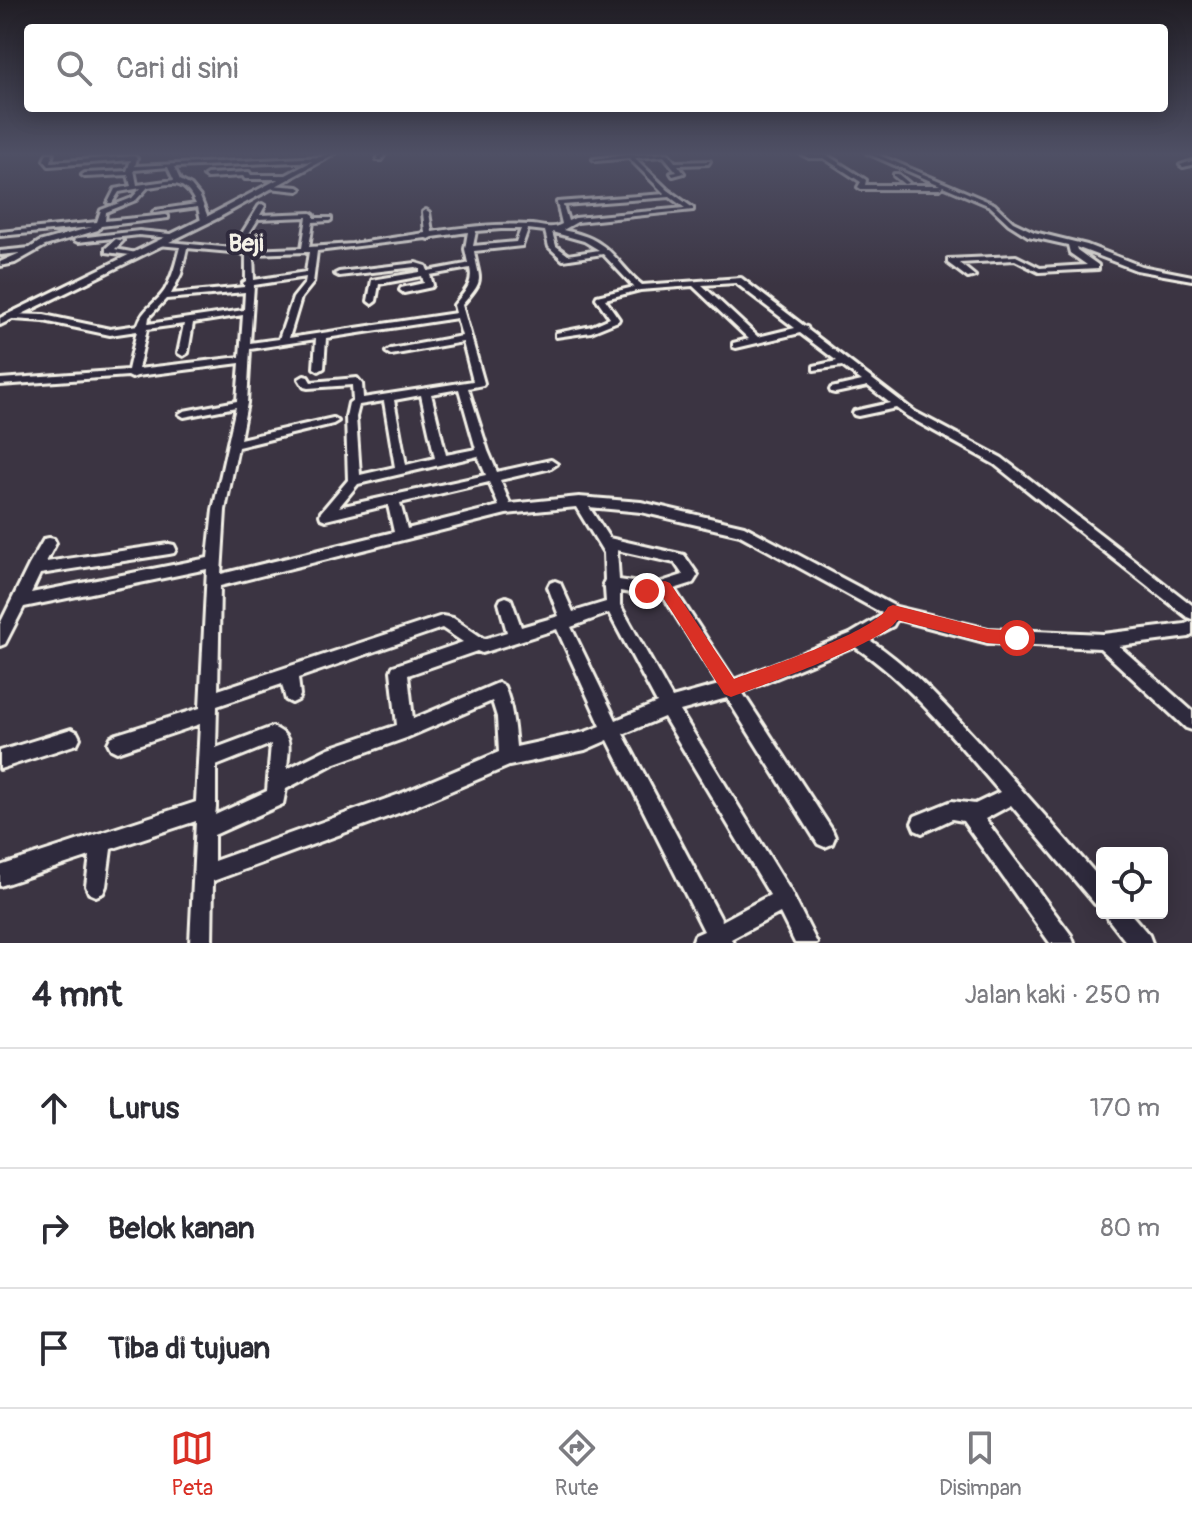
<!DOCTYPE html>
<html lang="id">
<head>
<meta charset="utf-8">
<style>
	:root { --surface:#fff; --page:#f2f2f3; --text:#2b2b33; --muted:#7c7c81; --line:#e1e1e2; --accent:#d93025 }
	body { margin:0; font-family:Pangolin,sans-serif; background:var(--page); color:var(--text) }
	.controls { position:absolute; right:24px; bottom:24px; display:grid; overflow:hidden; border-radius:8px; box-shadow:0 4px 20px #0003 }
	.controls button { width:72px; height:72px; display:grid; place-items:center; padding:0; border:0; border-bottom:2px solid var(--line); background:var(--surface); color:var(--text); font:40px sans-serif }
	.stop { position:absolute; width:24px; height:24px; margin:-18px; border:6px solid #d93025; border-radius:50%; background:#fff }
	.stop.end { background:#d93025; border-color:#fff; box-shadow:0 2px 8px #0008 }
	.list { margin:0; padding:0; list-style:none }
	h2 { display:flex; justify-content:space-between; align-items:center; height:104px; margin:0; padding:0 32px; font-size:34px }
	h2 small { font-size:26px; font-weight:400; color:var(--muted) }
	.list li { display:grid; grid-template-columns:52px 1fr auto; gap:24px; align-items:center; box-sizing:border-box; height:120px; padding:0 32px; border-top:2px solid var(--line) }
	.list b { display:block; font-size:30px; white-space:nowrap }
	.list em { font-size:26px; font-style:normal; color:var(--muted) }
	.icon { flex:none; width:44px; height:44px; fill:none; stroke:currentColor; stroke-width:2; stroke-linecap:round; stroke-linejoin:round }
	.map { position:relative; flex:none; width:1192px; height:943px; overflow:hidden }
	.search { position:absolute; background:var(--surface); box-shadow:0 4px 20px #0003; left:24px; right:24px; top:24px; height:88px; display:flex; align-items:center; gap:20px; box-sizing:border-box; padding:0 28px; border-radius:8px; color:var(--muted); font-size:30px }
	.sheet { height:464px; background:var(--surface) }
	nav { display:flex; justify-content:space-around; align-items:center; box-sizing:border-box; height:112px; border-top:2px solid var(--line); background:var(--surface); font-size:22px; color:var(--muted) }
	nav a { display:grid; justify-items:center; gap:4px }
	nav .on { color:var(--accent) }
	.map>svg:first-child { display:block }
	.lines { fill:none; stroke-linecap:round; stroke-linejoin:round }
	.minor-casing { stroke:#f4f1e8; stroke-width:6 }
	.major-casing { stroke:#f4f1e8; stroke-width:6 }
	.minor { fill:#2f2a3d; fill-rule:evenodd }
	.major { fill:#2f2a3d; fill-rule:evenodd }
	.route { fill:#d93025 }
	.labels { text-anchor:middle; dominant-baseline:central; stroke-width:8; stroke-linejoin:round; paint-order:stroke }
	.far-quarter-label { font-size:24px; font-weight:bold; fill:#f4f1e8; stroke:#2f2a3d }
</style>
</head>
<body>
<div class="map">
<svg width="1192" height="943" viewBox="0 0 1192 943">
	<rect width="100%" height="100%" fill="#3b3442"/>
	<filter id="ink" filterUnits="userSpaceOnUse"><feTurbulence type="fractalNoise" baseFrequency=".0125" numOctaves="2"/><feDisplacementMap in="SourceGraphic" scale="16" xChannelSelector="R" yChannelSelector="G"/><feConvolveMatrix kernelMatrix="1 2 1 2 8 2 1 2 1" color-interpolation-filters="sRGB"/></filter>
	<g filter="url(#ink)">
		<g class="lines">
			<defs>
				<g id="minor">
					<path d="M47 153H53L51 162 134 156 137 158 135 166 322 157 325 159 322 161 174 167 180 180 191 186 200 197 207 215V222L201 221 198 207 154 213 153 212 156 210 196 204C184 177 172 184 148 187L136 200 106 212 105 221 166 215 168 216V218L101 226 98 230 45 246 15 263 0 266V262L20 253 0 255V251L30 248 39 242 92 227 0 236V232L97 222 101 210 132 198 141 188 119 192 112 203H108L115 189 131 186 128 175 85 177 82 175 85 173 127 171 131 160 49 166 44 160ZM168 167 174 180 137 185 134 170Z"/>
					<polygon points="380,153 386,153 381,160 377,160"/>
					<path d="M624 153 632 155 668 153 675 162 710 161 708 164 678 165 684 173 673 176 671 173 677 172 664 156 635 158 668 190 693 208V210L577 222 563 230C576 233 589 236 600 244 616 254 626 273 642 285L741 278 804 326 807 327 808 330 915 412 1002 458 1192 605V619L1187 617 994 464 907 416 896 408 858 416 854 415 853 413 854 411 890 403 868 386 835 393 831 392 830 390 831 388 862 381 842 366 814 370V366L837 361 800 333 736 348 733 347V343L749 339 693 286 640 290 605 299 619 319 618 321 591 332 556 337V333L592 326 610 318 596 298 597 296 634 287 603 254 563 260 549 247 545 231 528 229 522 246 474 251C479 282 486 278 462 305L484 383 483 385 468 388 488 451 497 472 551 460 557 464 551 468 500 480 510 504 579 497 641 502 744 526 896 607 988 629 1103 634 1185 624 1192 621V635L1189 637 1119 646 1192 711V730L1186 728 1100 648 988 643 897 619 893 626 868 639C910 666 943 703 976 739 1019 786 1060 833 1102 881V907L1095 904 1011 805 985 819 1071 935 1074 943H1050L963 821 952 819 922 833 915 830 912 823 915 816 952 801 975 804 1000 792C955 740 911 684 854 646L742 692 832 830 835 837 832 844 825 847 818 844 727 698 680 711 791 892 817 943H795L780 913 731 939 733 943H692L695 935 704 931 608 740 585 750 509 766 401 812 213 881 212 943H190L196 821 111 849 106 886 103 893 96 896 89 893 86 886 90 856 0 886V866L196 802 200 724 117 752 111 749 108 743 111 737 117 734 200 708 207 569 24 607 5 644 0 646V624L29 565 44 539 49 538 54 539 56 543 46 562 169 544 174 545 176 549 174 553 169 554 40 574 31 593 208 558 213 510 236 407 184 417 179 414 184 411 237 401 240 363 137 376 132 378 128 376 0 385V379L128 370 137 331 110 335 44 321 13 319 10 318V314L44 315 110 329 138 325C142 309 157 303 165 290 173 276 176 262 180 247L158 245V241L233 248 259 206 262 204 265 206 260 215 311 213 314 215V218H331V220L329 221 313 222 309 247 352 244 425 233 423 212 426 210 429 212 432 232C465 227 499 223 532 225 543 226 552 230 562 224L557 202 665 194 629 158 596 161 593 159 626 155ZM670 197 685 208 575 218 568 221 563 205ZM307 217 302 248 248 250 240 248 258 219ZM501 229H521L516 242 473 246 476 231ZM468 232 465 249 468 263 466 264 428 271 426 266 416 263 339 272 335 274 339 276 415 267 420 269V272L372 280 368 301 372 304 376 301 379 284 422 276 424 283 401 288 400 290 404 293 432 287 433 285 430 275 470 268C474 285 463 293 454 305L456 313 289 338 301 298 313 283 317 251 426 238 429 239 433 237ZM552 232 584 241 599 250 568 255 556 246ZM187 248 242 253 246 256V281L243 283 245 287 171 294 181 274ZM306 252H309L306 272 254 280 253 254ZM306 277 305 283 293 298 279 339 250 343 254 285ZM736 283 795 328 758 337 702 285ZM245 292 244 310 148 324 149 317 166 299ZM243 315 240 357 138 369 147 329 184 324 178 353 183 356 188 353 193 323ZM457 318 462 336 391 349 386 352 391 355 463 342 473 381 363 398 362 384 357 378 311 382 308 377 304 376 299 379 304 387 308 388 352 385 353 400 349 403 346 417 348 480 321 512 320 515 321 518 326 520 388 505 394 532 221 574 225 510 238 447 333 424 338 421 333 418 240 439 247 403 250 349 316 339 314 368 319 371 324 368 326 338ZM459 389 476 449 446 455 431 394ZM421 395 435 458 406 465 394 400ZM384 401 395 467 360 475 356 417 359 405ZM478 456 486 475 339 507 358 484ZM489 482 499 506 407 529 400 503ZM576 507 604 553 605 580 603 584 605 588 606 602 573 612 560 583 555 581 550 583 548 587 559 616 521 627 511 599 506 597 501 599 499 603 507 632 484 639 453 618 442 616 218 690 220 586 506 514ZM589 507 641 512 740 535 884 614 850 634 734 680 674 589 693 583 698 575 684 555 609 538ZM617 550 675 563 683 575 652 585 619 580ZM620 591 652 597 662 594 719 685 672 698 620 605ZM609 613 657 703 616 720 571 627ZM442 628 463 642 393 666 391 671 397 725 329 748 287 769C288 748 295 736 272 727L216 748 217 706 282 684 286 700 292 703 298 700 300 695 298 678ZM557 629 601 726 585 732 516 747C514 725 512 705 504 686L498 683 413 719 408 675 477 651 482 653ZM492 701 497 717 499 752 400 794 214 861V835L283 804 286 789 333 764 406 738ZM664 717 770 895 722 921 623 734ZM271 744 267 791 215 815 216 808V766Z"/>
					<polygon points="799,153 827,155 866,180 865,185 940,185 867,153 874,153 994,204 1013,222 1034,232 1087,245 1141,266 1192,276 1192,280 1136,270 1076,247 1077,250 1098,265 1098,269 1039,272 1015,260 959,263 975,276 968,278 948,263 948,259 1016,256 1040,268 1087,265 1070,253 1068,245 1028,236 1009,224 990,206 943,186 940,189 861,189 858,187 861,182 824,158 809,158"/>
					<polygon points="1192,161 1192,165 1183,167 1180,165"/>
					<polygon points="249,172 251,175 290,175 293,177 290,179 245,179 243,176 207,178 204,176 207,174"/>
					<polygon points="894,174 898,174 909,183 904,184 894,176"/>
					<polygon points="271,185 298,187 301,189 298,191 269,188 269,186"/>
					<polygon points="139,231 170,234 174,236 170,238 139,235 78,242 74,240 78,238"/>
					<polygon points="116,239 123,241 115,249 142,254 138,256 106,252 106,248"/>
					<polygon points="71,729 77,732 80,738 77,744 0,769 0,751"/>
					<polygon points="1106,913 1130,913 1149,935 1152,943 1127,943 1109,920"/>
				</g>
				<polygon id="major" points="328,153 336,153 216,219 0,325 0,318 210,215"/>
			</defs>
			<use href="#minor" class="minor-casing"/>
			<use href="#major" class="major-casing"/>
			<use href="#minor" class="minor"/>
			<use href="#major" class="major"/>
		</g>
	</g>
	<linearGradient id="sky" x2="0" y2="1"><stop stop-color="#201d24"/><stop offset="0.54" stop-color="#4f5065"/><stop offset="1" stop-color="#4f5065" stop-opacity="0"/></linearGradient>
	<rect width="1192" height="285" fill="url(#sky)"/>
	<path class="route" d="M665 581 670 583 734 679C766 667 874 633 888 607L893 605 988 629 1017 631 1025 638 1017 645 988 643 897 620C886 642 760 686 731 697L724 694 661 594 647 597 639 591 641 586Z"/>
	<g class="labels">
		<g class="far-quarter-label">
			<text x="246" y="243">Beji</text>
		</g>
	</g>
</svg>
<div class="controls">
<button><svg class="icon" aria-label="locate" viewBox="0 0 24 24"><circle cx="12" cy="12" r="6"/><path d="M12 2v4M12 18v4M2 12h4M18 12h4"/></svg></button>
</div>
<div class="stop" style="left:1017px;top:638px"></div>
<div class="stop end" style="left:647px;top:591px"></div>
<div class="search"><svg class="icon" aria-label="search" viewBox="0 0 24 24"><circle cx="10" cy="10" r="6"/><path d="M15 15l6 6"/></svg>Cari di sini</div>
</div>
<section class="sheet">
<h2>4 mnt<small>Jalan kaki · 250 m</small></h2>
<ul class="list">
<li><svg class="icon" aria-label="ahead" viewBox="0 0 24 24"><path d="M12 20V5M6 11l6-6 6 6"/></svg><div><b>Lurus</b></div><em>170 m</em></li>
<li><svg class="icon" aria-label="right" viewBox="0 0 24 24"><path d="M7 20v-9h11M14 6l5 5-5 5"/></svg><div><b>Belok kanan</b></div><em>80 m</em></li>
<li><svg class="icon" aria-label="arrive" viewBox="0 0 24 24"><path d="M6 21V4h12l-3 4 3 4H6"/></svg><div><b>Tiba di tujuan</b></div></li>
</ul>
</section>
<nav>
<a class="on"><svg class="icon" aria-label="map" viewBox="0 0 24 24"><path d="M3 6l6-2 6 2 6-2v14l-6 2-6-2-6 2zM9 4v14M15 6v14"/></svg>Peta</a>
<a><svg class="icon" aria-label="directions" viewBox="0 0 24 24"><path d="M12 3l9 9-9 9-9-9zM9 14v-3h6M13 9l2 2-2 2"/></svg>Rute</a>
<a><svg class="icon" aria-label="saved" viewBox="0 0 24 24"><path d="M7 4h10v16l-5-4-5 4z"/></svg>Disimpan</a>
</nav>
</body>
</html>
